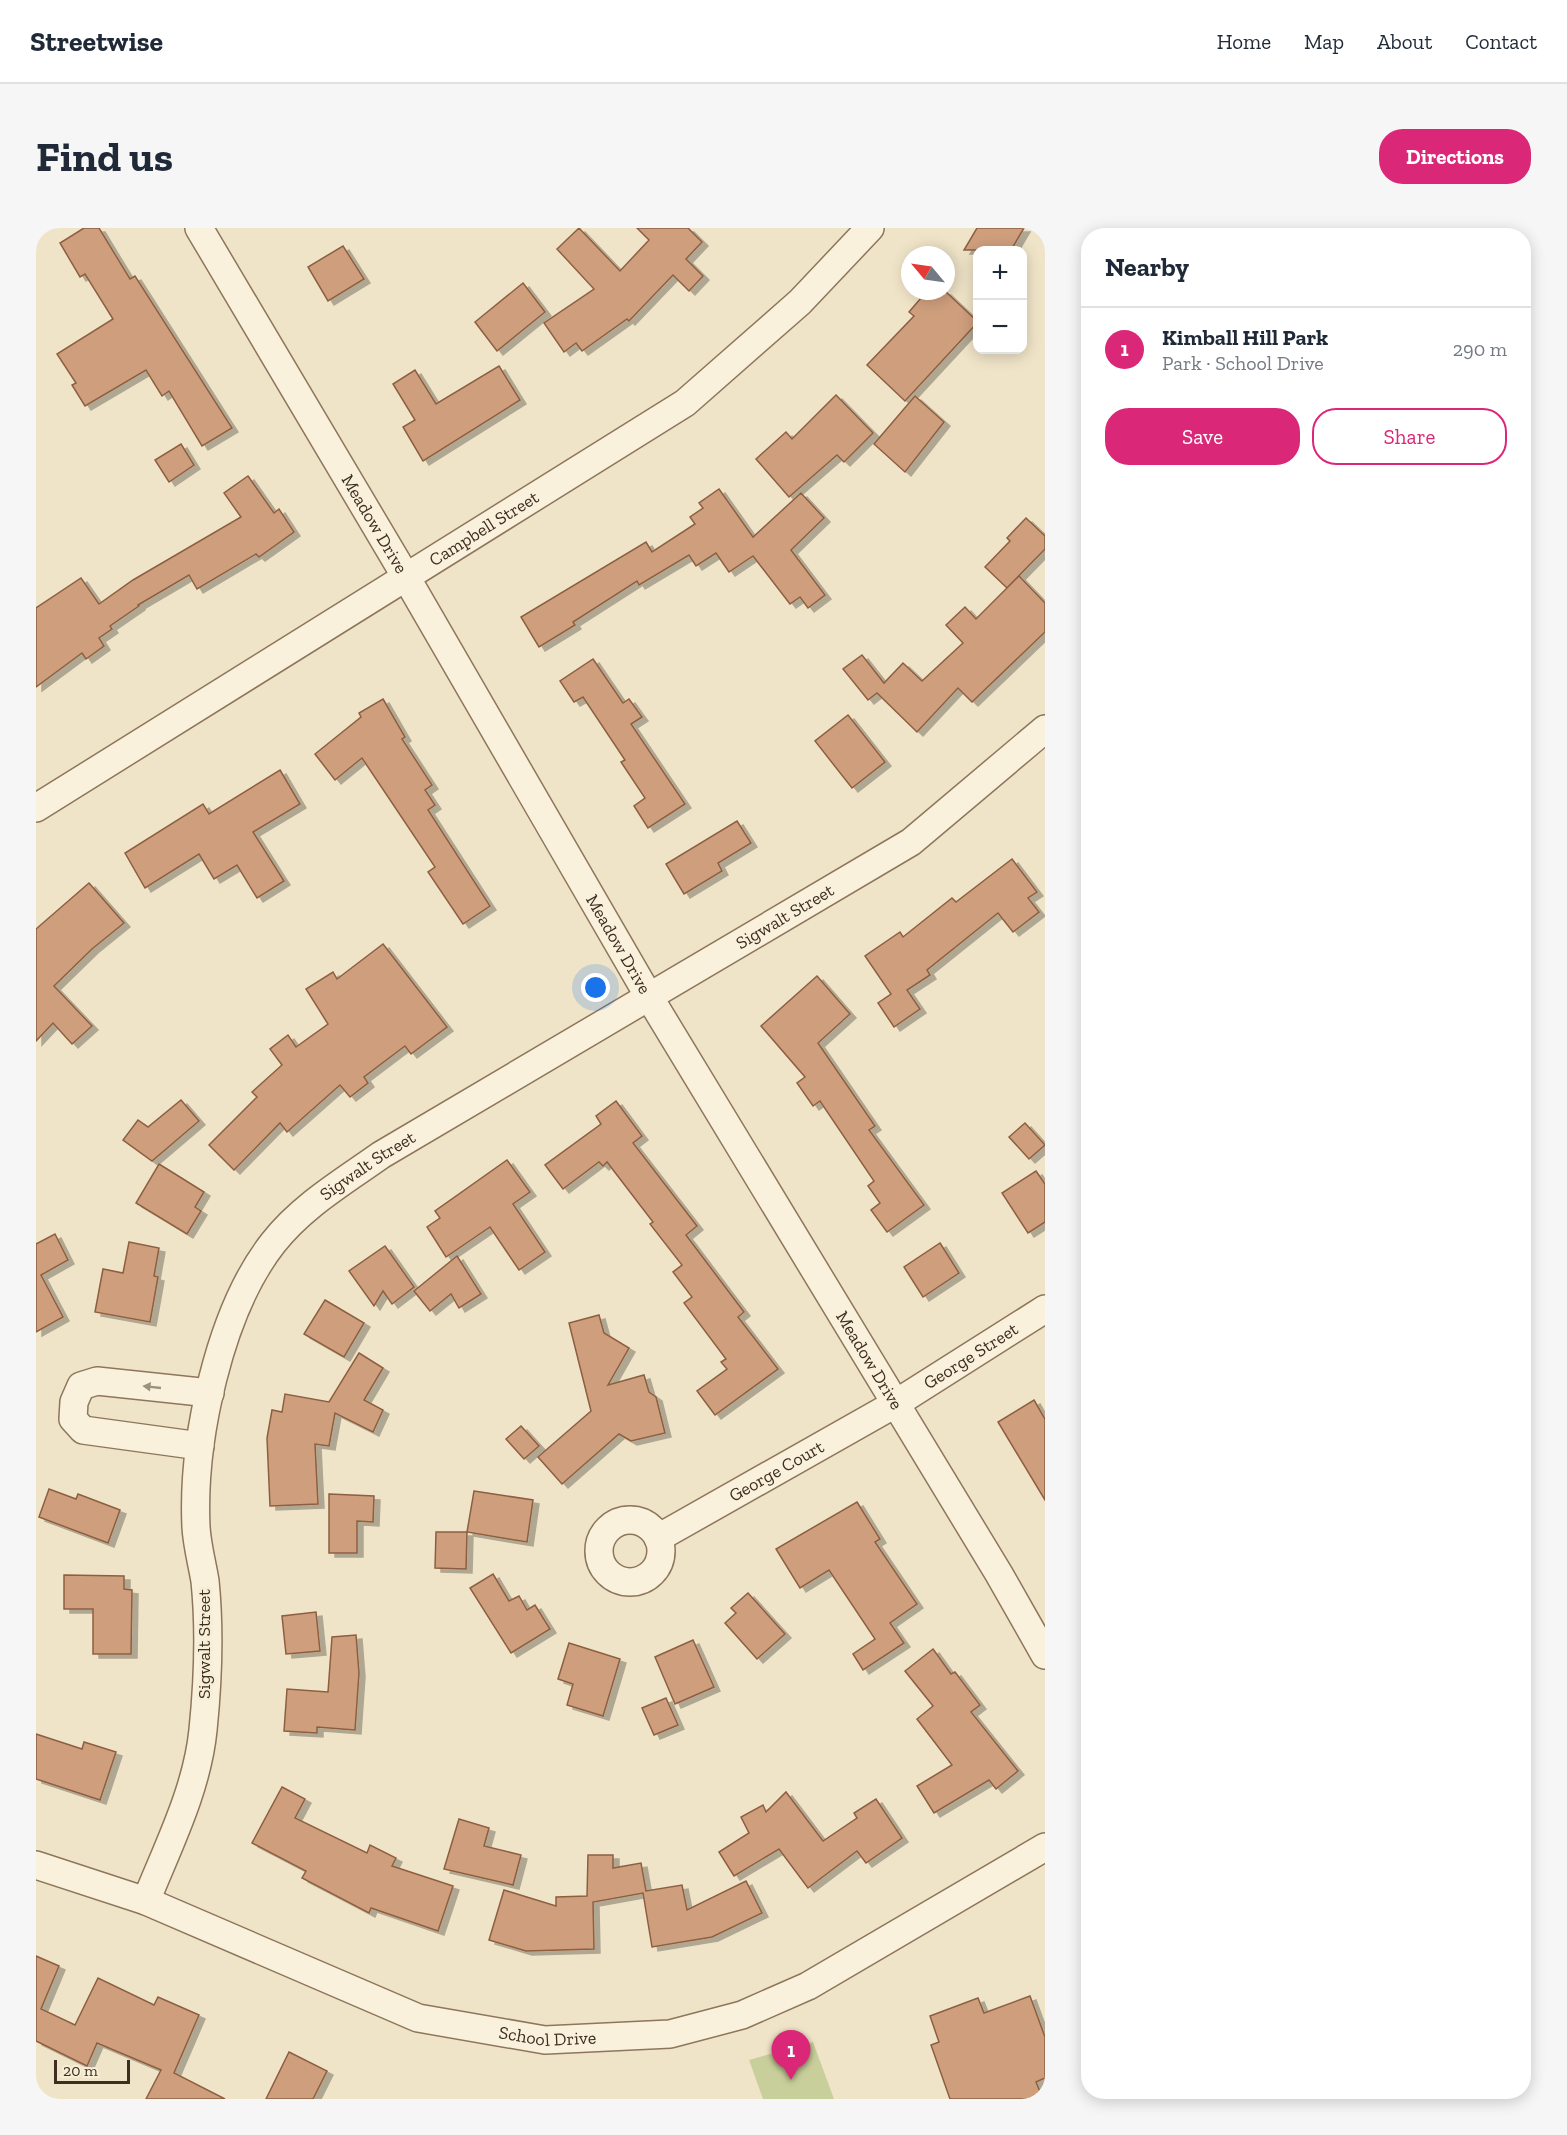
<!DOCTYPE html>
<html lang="en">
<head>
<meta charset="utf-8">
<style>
	:root { --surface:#fff; --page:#f6f6f7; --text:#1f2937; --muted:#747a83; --line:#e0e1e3; --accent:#db2777 }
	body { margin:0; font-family:"Zilla Slab",serif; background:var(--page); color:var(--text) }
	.controls { position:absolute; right:18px; top:18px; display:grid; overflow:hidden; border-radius:12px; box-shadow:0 3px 15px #0003 }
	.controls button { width:54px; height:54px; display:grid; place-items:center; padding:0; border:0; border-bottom:2px solid var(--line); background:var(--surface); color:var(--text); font:30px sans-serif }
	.compass { position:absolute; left:865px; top:18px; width:54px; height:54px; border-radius:50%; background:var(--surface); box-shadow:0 3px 15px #0003; rotate:299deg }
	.scale { position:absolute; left:18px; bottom:15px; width:76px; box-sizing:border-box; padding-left:6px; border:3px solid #3d2e20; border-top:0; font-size:16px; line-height:21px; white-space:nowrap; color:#3d2e20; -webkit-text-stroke:4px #f7eed8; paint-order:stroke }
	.you { position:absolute; left:560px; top:760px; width:21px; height:21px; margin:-15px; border:4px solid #fff; border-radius:50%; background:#1a73e8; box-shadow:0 0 0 9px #1a73e833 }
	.badge { display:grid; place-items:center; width:39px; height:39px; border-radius:50%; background:var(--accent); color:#fff; font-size:20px; font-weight:700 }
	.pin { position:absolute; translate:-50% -50px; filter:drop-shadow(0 2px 3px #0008) }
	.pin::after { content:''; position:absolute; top:32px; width:21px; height:18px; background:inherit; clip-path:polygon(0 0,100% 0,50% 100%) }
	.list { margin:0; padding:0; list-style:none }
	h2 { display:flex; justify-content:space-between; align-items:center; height:78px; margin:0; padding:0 24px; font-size:26px }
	h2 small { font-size:20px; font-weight:400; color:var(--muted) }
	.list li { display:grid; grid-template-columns:39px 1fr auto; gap:18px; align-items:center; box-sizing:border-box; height:84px; padding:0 24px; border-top:2px solid var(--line) }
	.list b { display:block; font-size:22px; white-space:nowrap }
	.list p { margin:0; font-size:20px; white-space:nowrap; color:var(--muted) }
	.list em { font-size:20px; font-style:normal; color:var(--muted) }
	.actions { display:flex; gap:12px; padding:18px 24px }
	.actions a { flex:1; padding:14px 0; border:2px solid var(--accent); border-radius:24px; text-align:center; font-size:21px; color:var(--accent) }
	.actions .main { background:var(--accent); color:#fff }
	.map { position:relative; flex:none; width:1009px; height:1871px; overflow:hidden; border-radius:24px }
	header { display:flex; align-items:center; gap:36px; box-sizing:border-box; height:84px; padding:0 30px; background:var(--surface); border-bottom:2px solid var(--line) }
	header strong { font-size:28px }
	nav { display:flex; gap:33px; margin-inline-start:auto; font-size:21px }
	.intro { display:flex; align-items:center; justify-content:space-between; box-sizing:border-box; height:144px; padding:0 36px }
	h1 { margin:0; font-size:42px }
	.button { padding:15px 27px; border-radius:24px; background:var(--accent); color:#fff; font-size:21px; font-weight:700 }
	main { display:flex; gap:36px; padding:0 36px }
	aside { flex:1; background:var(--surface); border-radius:24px; box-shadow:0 3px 15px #0003 }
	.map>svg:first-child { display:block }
	.green { fill:#c9cf9b }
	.building { fill:#cf9f7d; stroke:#8d5f41; stroke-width:1.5; filter:url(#shadow) }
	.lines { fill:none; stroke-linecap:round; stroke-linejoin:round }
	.street-casing { stroke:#8d765c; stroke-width:30 }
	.street { stroke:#faf1dc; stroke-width:27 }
	.oneway { fill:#9c907e }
	.labels { text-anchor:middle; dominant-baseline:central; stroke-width:6; stroke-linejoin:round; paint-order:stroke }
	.street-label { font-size:18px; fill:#3d2e20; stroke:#f7eed8 }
</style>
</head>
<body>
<header>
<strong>Streetwise</strong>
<nav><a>Home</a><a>Map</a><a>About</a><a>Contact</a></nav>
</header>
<div class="intro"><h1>Find us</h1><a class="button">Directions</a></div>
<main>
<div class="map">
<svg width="1009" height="1871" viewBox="0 0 1009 1871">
	<defs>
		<filter id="shadow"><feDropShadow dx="6" dy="4" stdDeviation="0" flood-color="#0004"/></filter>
	</defs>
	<rect width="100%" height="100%" fill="#f0e4c8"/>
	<polygon class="green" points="777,1814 798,1871 727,1871 713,1832"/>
	<g class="building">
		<polygon points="48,0 63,0 94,51 99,48 196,200 166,218 133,163 126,168 110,142 49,178 36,157 40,155 21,126 77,91 49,46 44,49 24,15"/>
		<polygon points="543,0 584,43 613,12 601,0 652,0 666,14 650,31 667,48 653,63 637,47 593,93 591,91 546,123 540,115 528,124 508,95 558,61 521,21"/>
		<polygon points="941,0 988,0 975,22 928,22"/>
		<polygon points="307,18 328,51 292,73 272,39"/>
		<polygon points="487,55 509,84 461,123 439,94"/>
		<polygon points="891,63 909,63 942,94 869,173 831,137 878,88 873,84"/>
		<polygon points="463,138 484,172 387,233 367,199 379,192 357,156 379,142 400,176"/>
		<polygon points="800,167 837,205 808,234 801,227 753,269 720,231 750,204 756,211"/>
		<polygon points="879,168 908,194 869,244 838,216"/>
		<polygon points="145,216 158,237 133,254 119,232"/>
		<polygon points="212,248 238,285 243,281 258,304 223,329 220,326 161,361 153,347 102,377 103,378 74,398 76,401 63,410 68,418 50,431 46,425 0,459 0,380 45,350 63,376 97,352 205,289 188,265"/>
		<polygon points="683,261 717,309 765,265 788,290 755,322 789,367 772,380 764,369 754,376 717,328 693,344 680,325 660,338 653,327 603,357 601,353 537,394 539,397 503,419 485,389 610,314 616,324 659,296 654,289 667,280 663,275"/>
		<polygon points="990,290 1009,308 1009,321 971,360 949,339 974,313 971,310"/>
		<polygon points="983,348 1009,375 1009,404 936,474 922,460 881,504 841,465 832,472 807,441 826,427 848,455 867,435 886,453 927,415 910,397 929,379 940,391"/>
		<polygon points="557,431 587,475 593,471 606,489 595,496 649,576 612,600 598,578 609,570 585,534 589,532 547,469 538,474 524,453"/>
		<polygon points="347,471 369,509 366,511 396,557 389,562 399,577 392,582 454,678 427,696 392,644 399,639 326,530 299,552 279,526 325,489 323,485"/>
		<polygon points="812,487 849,534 816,560 779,513"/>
		<polygon points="244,542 264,576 217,604 248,653 221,670 201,637 178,651 163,626 109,660 89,625 167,576 173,586"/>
		<polygon points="701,593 715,615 682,635 686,643 648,666 630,636"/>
		<polygon points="976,631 1001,664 992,670 1003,684 977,704 962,685 891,742 894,747 871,762 884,781 858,799 842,775 855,766 829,728 864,704 867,709 916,670 920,674"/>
		<polygon points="53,655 88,695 56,721 18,758 56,798 36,816 17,795 0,813 0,701"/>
		<polygon points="347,716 411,799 375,826 369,818 328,849 332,855 314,869 304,857 251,904 244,895 198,942 173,917 221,869 216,864 246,837 234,821 252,807 260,819 292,796 270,761 297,744 301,751"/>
		<polygon points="781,748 814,786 782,815 839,898 833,902 888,977 851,1004 835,982 844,975 832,958 838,953 784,873 777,878 761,855 769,849 725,798"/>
		<polygon points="145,872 163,893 116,933 87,912 102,892 112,899"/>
		<polygon points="580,873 606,908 597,915 661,998 650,1007 708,1084 702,1089 742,1141 679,1187 661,1163 691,1141 685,1134 690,1131 648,1075 656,1069 637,1044 646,1037 614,996 617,994 571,934 567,938 563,934 527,961 509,937 565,896 560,888"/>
		<polygon points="989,895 1009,917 993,931 973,909"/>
		<polygon points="471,932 494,964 477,976 509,1024 483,1042 454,999 410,1029 391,999 404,990 399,983"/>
		<polygon points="123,936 168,964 159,979 165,983 151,1006 100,975"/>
		<polygon points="1000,943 1009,956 1009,994 992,1005 966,965"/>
		<polygon points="19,1006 32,1032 5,1047 27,1089 0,1104 0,1016"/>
		<polygon points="93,1014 123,1020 118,1048 122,1049 114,1094 59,1084 67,1041 87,1045"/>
		<polygon points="904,1015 923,1045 887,1069 868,1039"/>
		<polygon points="349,1018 378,1059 356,1076 347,1063 338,1078 313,1043"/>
		<polygon points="421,1028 445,1066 423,1080 415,1066 394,1083 378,1063"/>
		<polygon points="289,1072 328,1095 308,1129 268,1106"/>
		<polygon points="563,1087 568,1105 593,1120 572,1157 608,1147 613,1164 620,1169 629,1205 595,1213 583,1206 526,1256 502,1229 555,1183 533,1095"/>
		<polygon points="323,1125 347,1140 328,1172 347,1182 337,1204 299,1185 293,1218 279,1216 282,1276 234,1278 231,1210 236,1182 246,1184 249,1166 293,1174"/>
		<polygon points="998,1172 1009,1191 1009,1272 962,1194"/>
		<polygon points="485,1198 503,1218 488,1231 470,1211"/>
		<polygon points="13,1261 40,1271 42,1266 84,1282 72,1315 3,1289"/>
		<polygon points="438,1263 497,1272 491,1314 431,1304"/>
		<polygon points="293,1266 338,1268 337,1294 321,1293 321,1325 293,1325"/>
		<polygon points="821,1274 844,1311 839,1314 881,1376 854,1395 868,1415 827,1442 817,1426 839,1411 793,1342 764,1360 740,1321"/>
		<polygon points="400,1304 431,1304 430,1341 399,1340"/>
		<polygon points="457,1346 473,1373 483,1368 491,1382 499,1377 514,1401 475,1425 434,1360"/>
		<polygon points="28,1347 88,1348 88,1361 96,1362 95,1426 57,1426 57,1381 28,1381"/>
		<polygon points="712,1365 749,1406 721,1431 689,1395 700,1385 695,1380"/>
		<polygon points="280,1384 284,1423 250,1426 246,1388"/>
		<polygon points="320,1407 323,1445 319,1502 281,1499 281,1505 248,1503 251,1461 292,1464 296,1409"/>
		<polygon points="657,1412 678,1459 639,1476 619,1429"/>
		<polygon points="533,1415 584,1431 567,1488 531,1477 537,1456 522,1451"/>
		<polygon points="897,1421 915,1446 919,1444 944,1477 935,1484 982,1543 960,1561 953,1552 898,1585 881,1558 916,1537 881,1491 897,1478 869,1443"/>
		<polygon points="630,1470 642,1497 618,1507 606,1480"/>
		<polygon points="0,1506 46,1521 48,1514 80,1524 64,1572 0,1551"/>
		<polygon points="246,1559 269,1571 259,1590 331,1625 334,1617 360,1630 356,1638 417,1658 402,1703 335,1680 333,1685 266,1650 270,1643 216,1615"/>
		<polygon points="750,1564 787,1613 821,1590 818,1585 840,1571 866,1610 830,1635 821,1623 772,1660 743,1621 698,1648 683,1624 713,1605 705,1589 727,1577 730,1584"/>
		<polygon points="423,1591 453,1600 448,1618 485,1627 477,1657 408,1641"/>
		<polygon points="552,1627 577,1627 577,1640 605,1635 610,1663 646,1657 651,1682 710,1653 726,1685 676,1709 616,1719 607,1665 557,1674 558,1721 490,1723 453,1712 468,1662 520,1678 520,1669 551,1668"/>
		<polygon points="0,1728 23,1738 5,1781 39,1797 62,1750 118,1777 122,1769 163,1787 138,1845 189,1871 110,1871 125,1842 61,1815 51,1838 0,1813"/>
		<polygon points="994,1768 1009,1809 1009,1850 1000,1854 1007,1871 914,1871 895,1817 903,1814 894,1788 942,1770 948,1785"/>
		<polygon points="253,1824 291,1843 277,1871 230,1871"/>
	</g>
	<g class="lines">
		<defs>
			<g id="street">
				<path id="s1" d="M163 0 370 349 612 767 963 1346 1009 1427"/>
				<path id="s2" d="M0 580 649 175 764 74 834 0"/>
				<polyline points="164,1218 47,1202 37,1191 38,1174 45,1158 61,1153 174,1165"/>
				<circle cx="594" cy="1323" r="31"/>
				<path id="s3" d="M622 1310 859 1176 1009 1081"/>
				<path id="s4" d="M0 1637 110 1673 382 1790 509 1812 634 1806 706 1787 772 1758 1009 1619"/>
				<path id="s5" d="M110 1673C132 1618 161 1562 167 1502 172 1453 174 1402 169 1353 166 1335 161 1317 160 1299 156 1213 183 1084 237 1015 266 978 307 954 345 927L875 614 1009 501"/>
			</g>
		</defs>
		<use href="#street" class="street-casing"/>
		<use href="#street" class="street"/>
	</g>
	<defs><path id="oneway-solid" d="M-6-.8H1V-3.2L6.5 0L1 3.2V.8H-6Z" transform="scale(1.5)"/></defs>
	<use class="oneway" href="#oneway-solid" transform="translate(116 1159) rotate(-174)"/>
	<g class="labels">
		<g class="street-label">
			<text stroke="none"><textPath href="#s1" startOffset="344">Meadow Drive</textPath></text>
			<text stroke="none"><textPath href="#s2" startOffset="528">Campbell Street</textPath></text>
			<text stroke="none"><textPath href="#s5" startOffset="1293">Sigwalt Street</textPath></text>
			<text stroke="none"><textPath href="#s1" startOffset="830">Meadow Drive</textPath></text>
			<text stroke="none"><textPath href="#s5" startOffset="807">Sigwalt Street</textPath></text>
			<text stroke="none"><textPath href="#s3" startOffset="362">George Street</textPath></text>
			<text stroke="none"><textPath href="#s1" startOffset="1316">Meadow Drive</textPath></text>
			<text stroke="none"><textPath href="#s3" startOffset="136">George Court</textPath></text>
			<text transform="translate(168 1416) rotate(-90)">Sigwalt Street</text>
			<text stroke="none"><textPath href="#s4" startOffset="543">School Drive</textPath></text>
		</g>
	</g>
</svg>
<div class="controls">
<button>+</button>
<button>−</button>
</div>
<svg class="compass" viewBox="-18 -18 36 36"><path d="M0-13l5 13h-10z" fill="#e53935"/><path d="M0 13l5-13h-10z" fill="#747a83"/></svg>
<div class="scale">20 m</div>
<div class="you"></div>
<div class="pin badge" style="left:755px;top:1852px">1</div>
</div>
<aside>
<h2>Nearby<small></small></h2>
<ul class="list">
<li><span class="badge">1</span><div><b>Kimball Hill Park</b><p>Park · School Drive</p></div><em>290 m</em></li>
</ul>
<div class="actions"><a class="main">Save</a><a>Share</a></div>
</aside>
</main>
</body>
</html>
